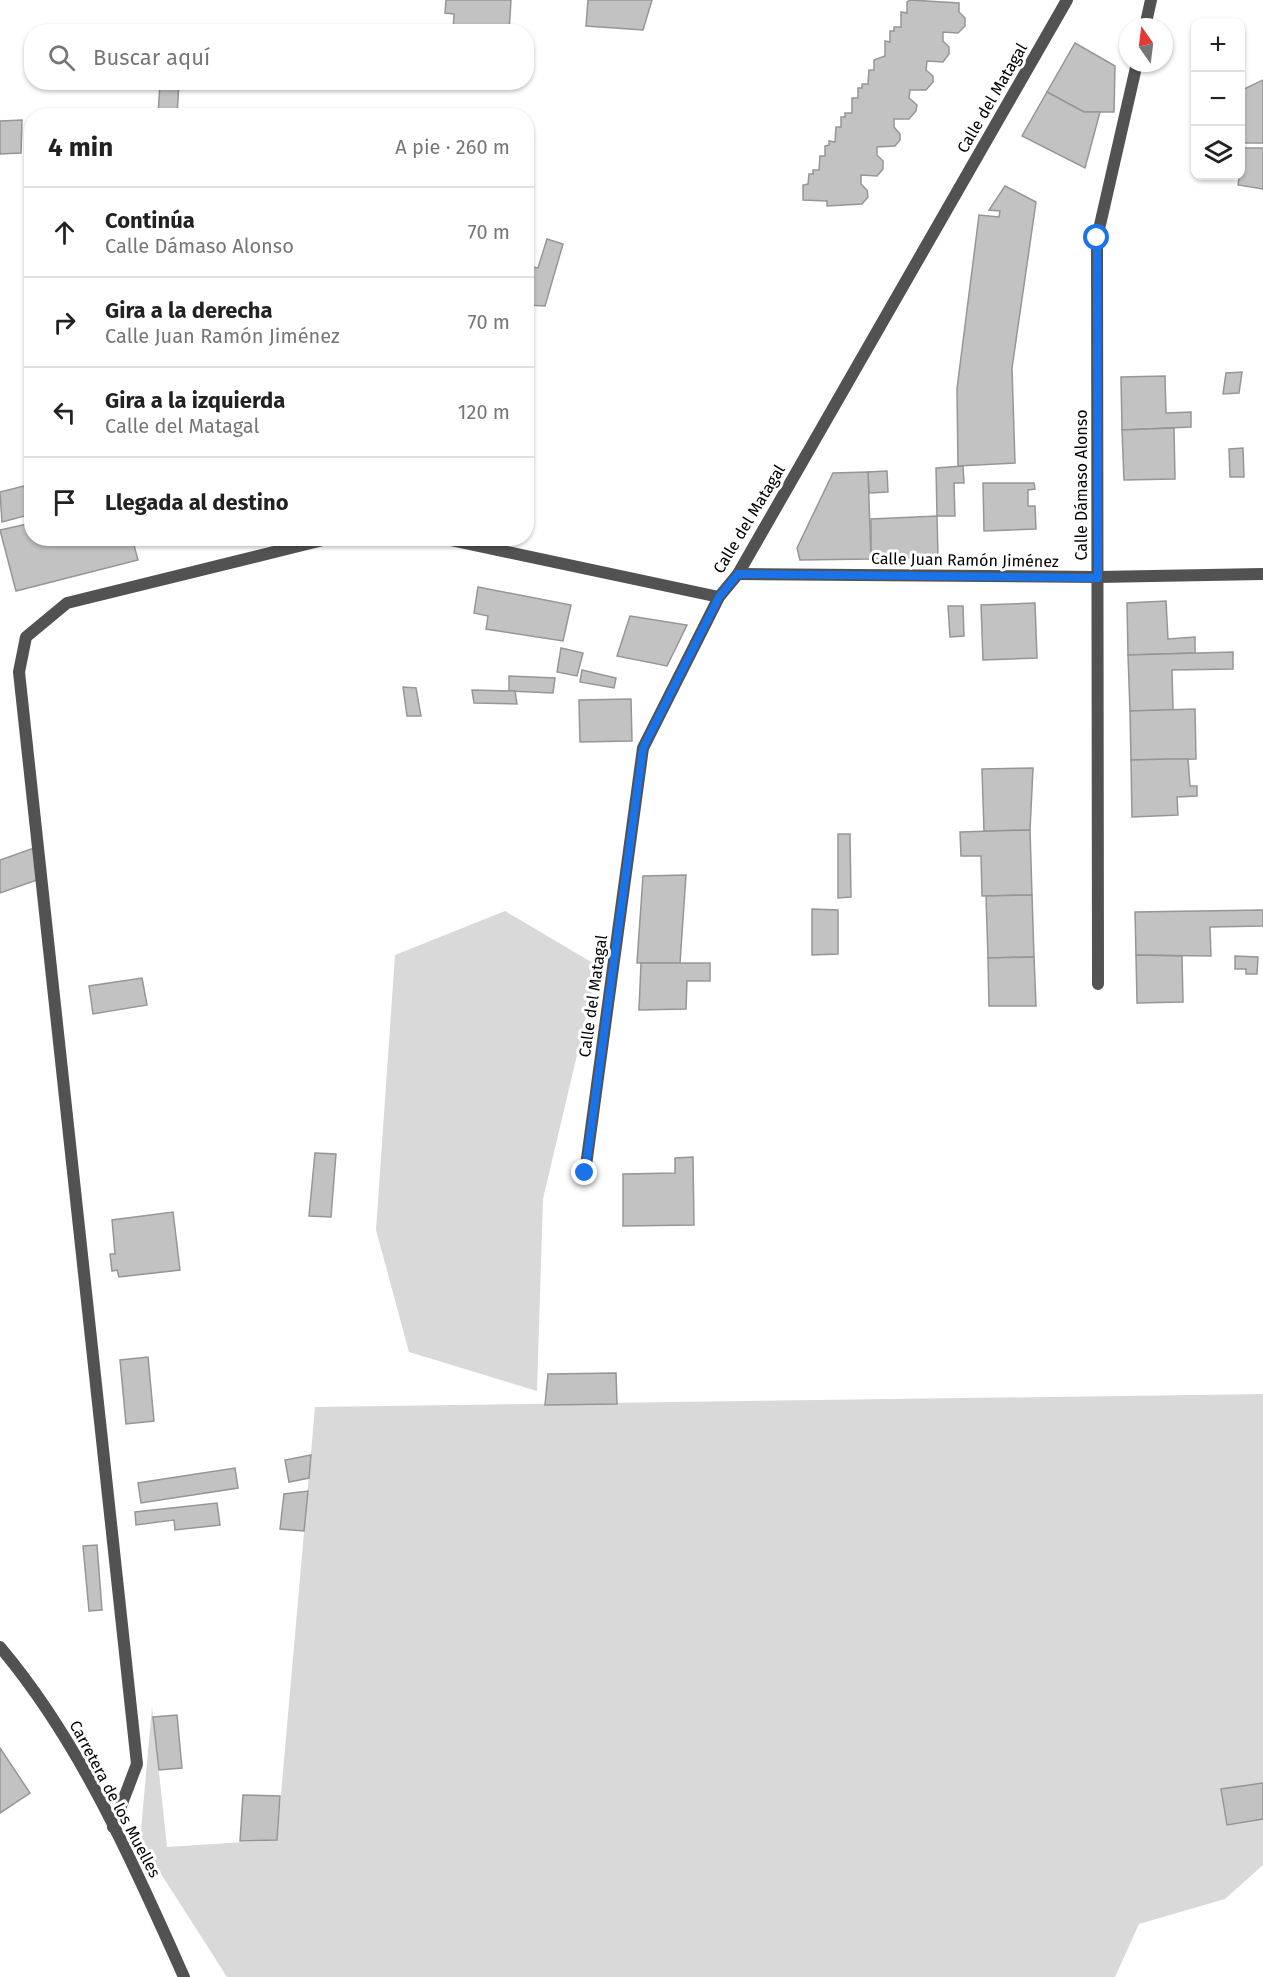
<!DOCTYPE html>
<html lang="es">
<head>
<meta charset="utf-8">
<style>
	:root { --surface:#fff; --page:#f6f6f6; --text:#222; --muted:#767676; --line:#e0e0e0 }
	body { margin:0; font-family:"Fira Sans",sans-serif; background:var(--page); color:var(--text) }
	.controls { position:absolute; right:18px; top:18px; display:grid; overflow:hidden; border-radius:12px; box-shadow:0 2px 4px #0004 }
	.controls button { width:54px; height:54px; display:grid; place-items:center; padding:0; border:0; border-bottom:2px solid var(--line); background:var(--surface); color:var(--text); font:30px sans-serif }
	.compass { position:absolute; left:1119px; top:18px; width:54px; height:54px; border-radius:50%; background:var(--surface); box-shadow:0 2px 4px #0004; rotate:346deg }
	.stop { position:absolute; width:18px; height:18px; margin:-14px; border:4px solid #1a73e8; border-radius:50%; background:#fff }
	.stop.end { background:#1a73e8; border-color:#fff; box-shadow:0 2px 6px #0008 }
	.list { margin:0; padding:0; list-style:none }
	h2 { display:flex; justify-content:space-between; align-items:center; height:78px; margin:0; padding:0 24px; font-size:26px }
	h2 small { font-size:20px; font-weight:400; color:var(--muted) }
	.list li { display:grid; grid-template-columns:39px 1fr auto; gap:18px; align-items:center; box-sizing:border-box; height:90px; padding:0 24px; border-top:2px solid var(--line) }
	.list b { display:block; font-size:22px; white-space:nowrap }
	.list p { margin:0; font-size:20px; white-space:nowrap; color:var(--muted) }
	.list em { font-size:20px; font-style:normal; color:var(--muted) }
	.icon { flex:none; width:33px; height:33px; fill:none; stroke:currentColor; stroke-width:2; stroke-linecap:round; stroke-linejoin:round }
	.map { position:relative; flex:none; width:1263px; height:1977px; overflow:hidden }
	.search { position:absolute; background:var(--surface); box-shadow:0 2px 4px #0004; left:24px; top:24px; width:510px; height:66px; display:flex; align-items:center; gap:15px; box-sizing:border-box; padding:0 21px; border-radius:24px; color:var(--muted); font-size:22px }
	.panel { position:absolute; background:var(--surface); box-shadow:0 2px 4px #0004; left:24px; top:108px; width:510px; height:438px; border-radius:24px }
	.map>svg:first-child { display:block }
	.green { fill:#d9d9d9 }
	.building { fill:#c2c2c2; stroke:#969696; stroke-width:1.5 }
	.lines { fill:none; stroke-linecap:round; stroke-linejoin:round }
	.street { stroke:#525252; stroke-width:12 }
	.route { stroke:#1a73e8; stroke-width:8 }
	.labels { text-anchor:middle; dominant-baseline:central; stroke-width:6; stroke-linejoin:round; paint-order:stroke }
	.street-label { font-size:16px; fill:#000; stroke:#fff }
</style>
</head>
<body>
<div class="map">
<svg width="1263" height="1977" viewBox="0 0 1263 1977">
	<rect width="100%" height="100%" fill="#fff"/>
	<g class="green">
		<polygon points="505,911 598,966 543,1199 537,1391 409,1352 376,1230 395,955"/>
		<polygon points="1263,1394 1263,1865 1225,1899 1139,1924 1115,1977 227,1977 140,1841 152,1707 167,1847 277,1840 315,1407"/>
	</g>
	<g class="building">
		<polygon points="446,0 511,0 509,32 453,32 454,14 445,13"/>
		<polygon points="588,0 652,0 643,30 586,26"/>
		<polygon points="910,0 959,3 959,12 965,18 965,26 958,33 943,32 943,41 949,47 949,54 943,62 927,61 926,70 933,76 933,82 926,90 910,90 909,98 917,105 916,111 909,119 894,119 894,127 900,134 900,140 895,146 877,147 877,155 883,161 883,169 877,176 861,175 861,184 867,190 868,197 862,204 827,206 827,201 803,200 803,185 808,184 809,174 813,174 813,170 819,170 820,156 825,156 825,146 829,145 829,141 835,142 836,127 841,127 841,117 845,117 845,113 852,113 852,98 858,98 858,88 862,88 862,84 868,84 869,70 874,70 874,60 885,56 885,41 890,42 890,31 894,31 894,27 901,27 901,12 907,13 907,2"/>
		<polygon points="1075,43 1115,66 1114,112 1084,112 1047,92"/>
		<polygon points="1263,80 1263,143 1244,143 1240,137 1240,91"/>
		<polygon points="160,82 179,82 177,116 158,116"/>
		<polygon points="1047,92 1084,112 1100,112 1085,168 1022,136"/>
		<polygon points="22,120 21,153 0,154 0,121"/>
		<polygon points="1244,148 1263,148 1263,189 1238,185"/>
		<polygon points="1005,186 1036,202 1012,368 1015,463 958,466 957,389 979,215 999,217 1000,211 989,210"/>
		<polygon points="547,239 563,244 545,306 526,305 526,249 533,250 528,266 538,268"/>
		<polygon points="1242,372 1239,393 1223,394 1226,373"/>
		<polygon points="1165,376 1166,413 1191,412 1191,427 1122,430 1121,377"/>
		<polygon points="1174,428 1175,479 1124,480 1122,430"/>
		<polygon points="1243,448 1244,477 1230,477 1229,449"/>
		<polygon points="963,466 964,483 954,483 955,516 937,516 936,468"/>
		<polygon points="887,471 888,492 869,493 868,472"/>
		<polygon points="868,472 871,559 800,560 797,548 833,473"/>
		<polygon points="983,483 1034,483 1035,489 1028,490 1028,506 1035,506 1036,529 984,531"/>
		<polygon points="32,484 32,514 2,522 0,492"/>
		<polygon points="937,516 938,557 871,559 871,519"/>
		<polygon points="32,523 32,538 132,538 138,560 16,591 0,530"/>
		<polygon points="478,587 571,605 563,641 486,629 488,616 474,613"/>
		<polygon points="1166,601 1168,639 1195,637 1195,653 1128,655 1127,603"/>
		<polygon points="1035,603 1037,658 983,660 981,605"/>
		<polygon points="948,606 963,606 964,636 950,637"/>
		<polygon points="630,616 687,625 667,666 617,656"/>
		<polygon points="561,648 583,653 577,676 557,672"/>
		<polygon points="1233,652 1233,669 1172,670 1173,710 1130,711 1128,655"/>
		<polygon points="582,670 616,678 614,688 580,682"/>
		<polygon points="509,676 555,678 553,693 509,691"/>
		<polygon points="403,687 416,688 421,716 407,716"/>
		<polygon points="472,690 515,691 517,704 474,703"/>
		<polygon points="631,699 632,741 580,742 579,700"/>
		<polygon points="1195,709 1196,759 1131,760 1130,711"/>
		<polygon points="1169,759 1188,759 1190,786 1197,786 1197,796 1177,797 1178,815 1132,817 1131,760"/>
		<polygon points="1033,768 1030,830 984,831 982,769"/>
		<polygon points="1030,830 1032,895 982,896 981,856 961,856 960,832"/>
		<polygon points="838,834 850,834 851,897 838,898"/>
		<polygon points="34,848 37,880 0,893 0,860"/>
		<polygon points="686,875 680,963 637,963 643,876"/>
		<polygon points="1032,895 1034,957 988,958 986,896"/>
		<polygon points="812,909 838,910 838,954 812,955"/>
		<polygon points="1263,910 1263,926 1210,927 1211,956 1136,955 1135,912"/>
		<polygon points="1136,955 1182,956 1183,1002 1137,1003"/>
		<polygon points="1235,956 1258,957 1257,974 1246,974 1246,969 1235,969"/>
		<polygon points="1034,957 1036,1006 989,1006 988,958"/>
		<polygon points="641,963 710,963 710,981 687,981 686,1009 639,1010"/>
		<polygon points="142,978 147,1005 93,1014 89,986"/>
		<polygon points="315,1153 336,1154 331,1217 309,1216"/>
		<polygon points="693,1157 694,1225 623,1226 623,1174 675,1173 675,1158"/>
		<polygon points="173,1212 180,1270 119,1277 117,1270 112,1271 110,1254 115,1254 112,1220"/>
		<polygon points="148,1357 154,1421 126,1424 120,1360"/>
		<polygon points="616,1373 617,1404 545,1405 548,1374"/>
		<polygon points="311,1455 309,1478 289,1482 285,1460"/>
		<polygon points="235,1468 238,1488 141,1503 138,1483"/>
		<polygon points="308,1491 304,1531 280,1529 284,1494"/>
		<polygon points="217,1503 220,1525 175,1530 174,1520 136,1525 135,1512"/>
		<polygon points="97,1545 102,1610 89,1611 83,1546"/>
		<polygon points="177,1715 182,1768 159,1770 153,1717"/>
		<polygon points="0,1748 30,1793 0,1813"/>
		<polygon points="1263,1783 1263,1819 1227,1825 1221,1789"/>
		<polygon points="243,1795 280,1796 277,1840 240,1841"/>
	</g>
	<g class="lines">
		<g class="street">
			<polyline points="1145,27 1151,0"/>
			<polyline points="441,538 719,597"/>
			<polyline points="738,574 1098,577 1263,574"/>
			<polyline points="1098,984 1097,238 1137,63"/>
			<polyline points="585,1173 643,748 719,597 738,574 1067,0"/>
			<path d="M0 1647C81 1743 133 1863 184 1977"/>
			<polyline points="113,1827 137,1764 19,672 26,637 67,603 331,538"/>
		</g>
	</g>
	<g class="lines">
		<polyline class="route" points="585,1173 643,748 719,597 738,574 1098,578 1097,238"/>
	</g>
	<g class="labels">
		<g class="street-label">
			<text transform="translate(992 98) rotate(-60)">Calle del Matagal</text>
			<text transform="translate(1081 485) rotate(-90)">Calle Dámaso Alonso</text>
			<text transform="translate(749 519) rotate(-59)">Calle del Matagal</text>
			<text transform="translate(965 560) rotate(1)">Calle Juan Ramón Jiménez</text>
			<text transform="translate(593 996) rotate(-82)">Calle del Matagal</text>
			<text transform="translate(115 1799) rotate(62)">Carretera de los Muelles</text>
		</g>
	</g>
</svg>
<div class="controls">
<button>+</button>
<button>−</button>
<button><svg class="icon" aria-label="layers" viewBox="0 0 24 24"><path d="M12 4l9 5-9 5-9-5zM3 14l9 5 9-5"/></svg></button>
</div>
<svg class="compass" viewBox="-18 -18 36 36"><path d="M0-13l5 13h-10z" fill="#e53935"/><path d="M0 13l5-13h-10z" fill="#767676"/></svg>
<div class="stop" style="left:1097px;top:238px"></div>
<div class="stop end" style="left:585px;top:1173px"></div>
<div class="search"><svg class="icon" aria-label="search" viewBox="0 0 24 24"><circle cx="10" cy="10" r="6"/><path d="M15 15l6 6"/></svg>Buscar aquí</div>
<section class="panel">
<h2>4 min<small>A pie · 260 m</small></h2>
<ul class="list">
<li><svg class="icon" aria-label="ahead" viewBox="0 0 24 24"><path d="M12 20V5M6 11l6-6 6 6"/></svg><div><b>Continúa</b><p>Calle Dámaso Alonso</p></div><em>70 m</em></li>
<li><svg class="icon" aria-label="right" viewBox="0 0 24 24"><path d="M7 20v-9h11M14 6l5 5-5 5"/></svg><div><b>Gira a la derecha</b><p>Calle Juan Ramón Jiménez</p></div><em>70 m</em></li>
<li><svg class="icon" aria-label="left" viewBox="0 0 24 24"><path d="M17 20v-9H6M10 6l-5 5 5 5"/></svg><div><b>Gira a la izquierda</b><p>Calle del Matagal</p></div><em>120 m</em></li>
<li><svg class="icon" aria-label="arrive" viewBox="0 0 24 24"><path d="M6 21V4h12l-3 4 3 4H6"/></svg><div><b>Llegada al destino</b></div></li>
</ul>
</section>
</div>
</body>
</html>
